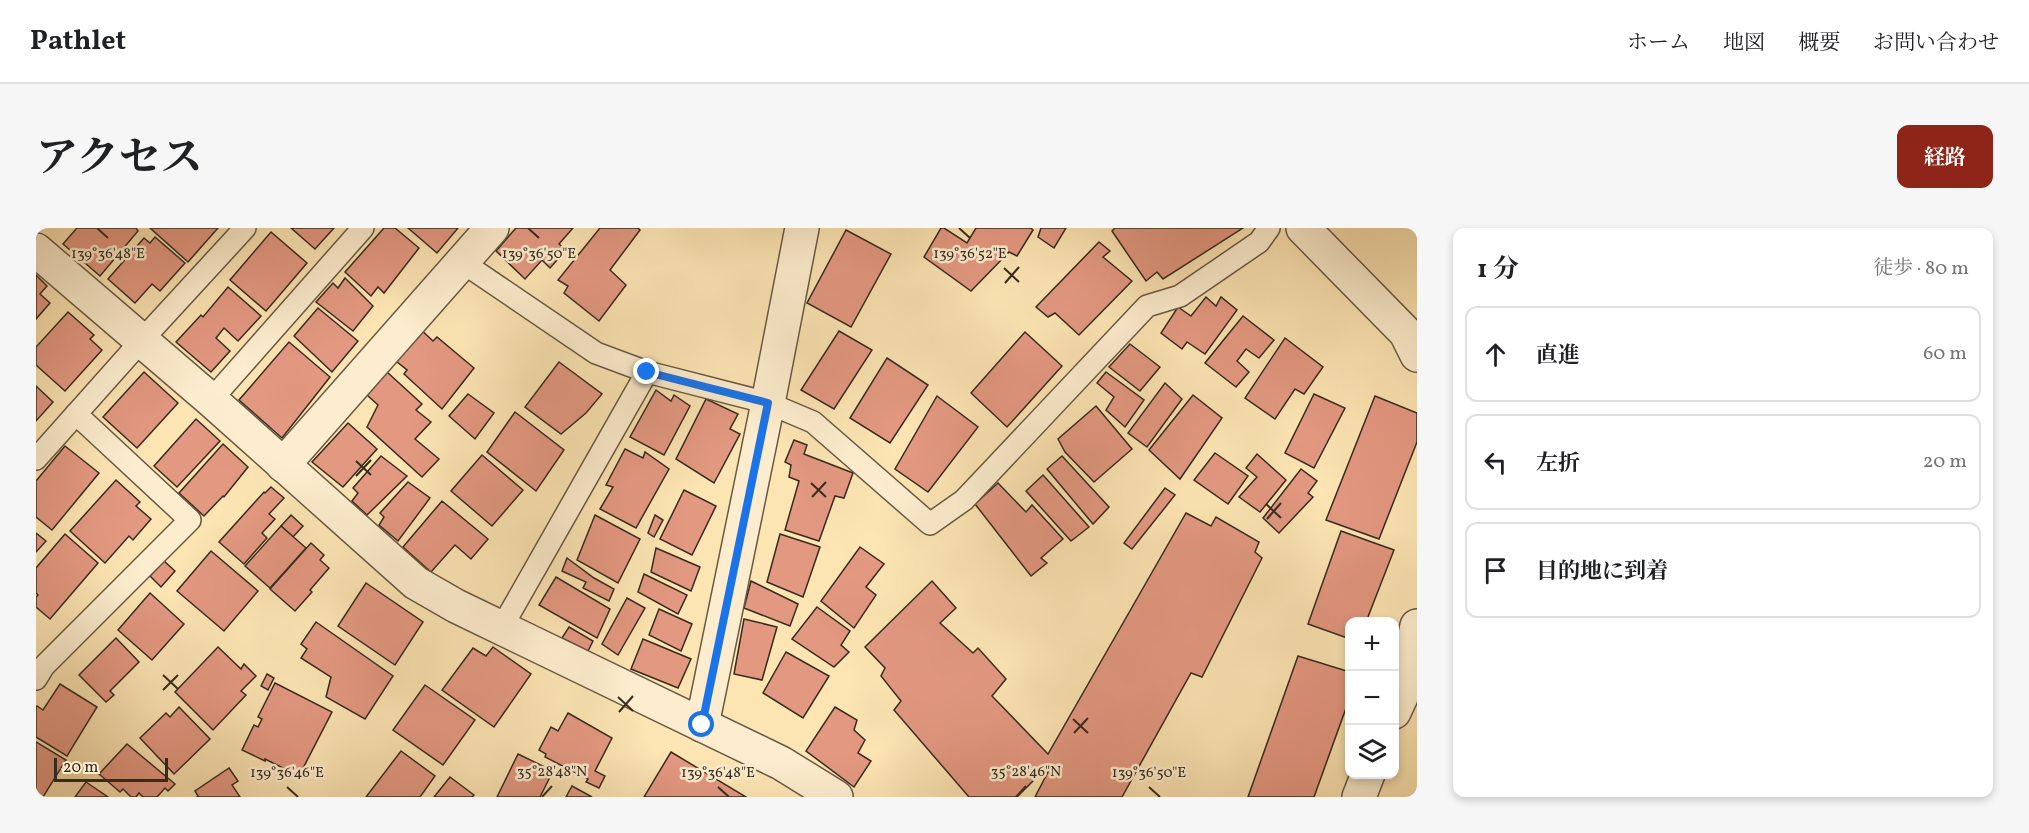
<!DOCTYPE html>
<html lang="ja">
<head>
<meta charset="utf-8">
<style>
	:root { --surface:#fff; --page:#f6f6f6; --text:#202124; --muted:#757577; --line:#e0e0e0; --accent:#8f2418 }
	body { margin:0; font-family:Vollkorn,"Noto Serif JP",serif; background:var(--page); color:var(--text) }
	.controls { position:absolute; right:18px; bottom:18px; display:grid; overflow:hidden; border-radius:12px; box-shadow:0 3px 9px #0003 }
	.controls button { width:54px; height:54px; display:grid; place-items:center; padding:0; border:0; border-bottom:2px solid var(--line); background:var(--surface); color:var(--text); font:30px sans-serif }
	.scale { position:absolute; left:18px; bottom:15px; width:114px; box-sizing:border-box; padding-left:6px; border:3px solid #372b1e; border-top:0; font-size:16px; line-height:21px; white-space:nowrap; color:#372b1e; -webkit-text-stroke:4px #fdedce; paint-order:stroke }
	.stop { position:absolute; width:18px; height:18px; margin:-14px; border:4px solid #1a73e8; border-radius:50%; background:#fff }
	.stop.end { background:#1a73e8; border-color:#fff; box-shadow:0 2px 6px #0008 }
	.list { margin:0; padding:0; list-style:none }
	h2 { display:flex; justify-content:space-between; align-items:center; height:78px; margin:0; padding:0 24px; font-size:26px }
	h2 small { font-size:20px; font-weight:400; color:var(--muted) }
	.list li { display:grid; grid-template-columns:39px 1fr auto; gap:18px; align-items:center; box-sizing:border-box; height:96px; margin:0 12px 12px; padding:0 12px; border:2px solid var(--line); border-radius:12px }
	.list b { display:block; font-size:22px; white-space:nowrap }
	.list em { font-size:20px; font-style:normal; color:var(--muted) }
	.icon { flex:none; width:33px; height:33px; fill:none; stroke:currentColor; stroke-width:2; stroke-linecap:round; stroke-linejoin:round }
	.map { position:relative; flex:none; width:1381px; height:569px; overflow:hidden; border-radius:12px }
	header { display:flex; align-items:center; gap:36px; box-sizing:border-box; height:84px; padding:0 30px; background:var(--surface); border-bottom:2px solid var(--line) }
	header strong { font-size:28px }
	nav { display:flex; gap:33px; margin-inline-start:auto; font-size:21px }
	.intro { display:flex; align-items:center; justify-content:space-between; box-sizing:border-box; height:144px; padding:0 36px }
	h1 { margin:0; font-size:42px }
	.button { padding:15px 27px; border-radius:12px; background:var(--accent); color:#fff; font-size:21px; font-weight:700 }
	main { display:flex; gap:36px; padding:0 36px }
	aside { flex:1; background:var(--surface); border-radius:12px; box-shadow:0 3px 9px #0003 }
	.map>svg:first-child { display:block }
	.building { fill:#e39881; stroke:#372b1e; stroke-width:1.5 }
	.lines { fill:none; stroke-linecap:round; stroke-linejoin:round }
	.service-casing { stroke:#685943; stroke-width:24 }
	.minor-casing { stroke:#685943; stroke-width:36 }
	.service { stroke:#fdedce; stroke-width:21 }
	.minor { stroke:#fdedce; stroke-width:33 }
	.route { stroke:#1a73e8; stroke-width:8 }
	.ticks { fill:none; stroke:#372b1e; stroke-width:2 }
	.ticks-label { font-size:15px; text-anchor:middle; fill:#372b1e; stroke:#fdedce; stroke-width:5; stroke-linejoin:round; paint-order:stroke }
</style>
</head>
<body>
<header>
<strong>Pathlet</strong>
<nav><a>ホーム</a><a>地図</a><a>概要</a><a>お問い合わせ</a></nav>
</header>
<div class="intro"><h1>アクセス</h1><a class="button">経路</a></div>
<main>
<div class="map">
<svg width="1381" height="569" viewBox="0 0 1381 569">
	<rect width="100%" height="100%" fill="#fce4b3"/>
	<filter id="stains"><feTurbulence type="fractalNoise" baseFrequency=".00333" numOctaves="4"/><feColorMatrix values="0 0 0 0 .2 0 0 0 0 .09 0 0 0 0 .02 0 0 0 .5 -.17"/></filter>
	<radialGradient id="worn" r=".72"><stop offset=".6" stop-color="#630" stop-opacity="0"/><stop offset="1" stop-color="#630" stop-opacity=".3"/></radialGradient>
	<g class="building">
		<polygon points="41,0 100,0 102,3 64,48 27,16"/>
		<polygon points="114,0 182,0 152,34"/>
		<polygon points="255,0 298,0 279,21"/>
		<polygon points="348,0 359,0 383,20 348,65 342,59 335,68 309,44"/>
		<polygon points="372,0 422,0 401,25"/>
		<polygon points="480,0 537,0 523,16 530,22 514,40 506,32 489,51 460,23"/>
		<polygon points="564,0 602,0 604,2 574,42 590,57 563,93 528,65 532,58 522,52"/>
		<polygon points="905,0 908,0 931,15 940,0 995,0 997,2 981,28 973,24 935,63 888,29"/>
		<polygon points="1005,0 1030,0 1018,20 1002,9"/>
		<polygon points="1079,0 1207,0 1127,51 1121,44 1110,53 1076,3"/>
		<polygon points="810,2 855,26 815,99 771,75"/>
		<polygon points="235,4 271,35 230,83 194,52"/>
		<polygon points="119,9 149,35 124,63 116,56 99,75 72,51 108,10 114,15"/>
		<polygon points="1063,14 1074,23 1067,29 1096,53 1043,107 1019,85 1012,89 1000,79"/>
		<polygon points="0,47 11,58 4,66 14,75 0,91"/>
		<polygon points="309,50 337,78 317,103 280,74 297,55 302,60"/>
		<polygon points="192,59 225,88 202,113 188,100 180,110 194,123 175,144 140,114 165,87 167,89"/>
		<polygon points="1170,69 1180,78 1185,69 1201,82 1169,126 1151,114 1146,121 1125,105 1142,79 1155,88"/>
		<polygon points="282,80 322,113 296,144 258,108"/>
		<polygon points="32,84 58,107 54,111 66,122 29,163 0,137 0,119"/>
		<polygon points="1207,88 1238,112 1223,130 1210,121 1201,133 1213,144 1200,159 1169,135"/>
		<polygon points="382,99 397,113 401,109 438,140 406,181 368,146 371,142 356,130"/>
		<polygon points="803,103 836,122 798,181 765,162"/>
		<polygon points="989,104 1026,138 971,199 935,165"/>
		<polygon points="1249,110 1287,139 1268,166 1259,161 1239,191 1209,170"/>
		<polygon points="253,114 294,149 246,210 203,172"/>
		<polygon points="1094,116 1124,139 1104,163 1073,139"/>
		<polygon points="851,130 892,157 854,215 814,190"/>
		<polygon points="523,134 566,166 550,185 525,206 489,179"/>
		<polygon points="108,144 142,175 101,220 67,189"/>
		<polygon points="351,144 386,176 380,182 395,194 379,211 403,231 386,249 331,199 342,177 331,167"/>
		<polygon points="1070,144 1108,172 1089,199 1070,182 1078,169 1061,155"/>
		<polygon points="1129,155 1146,171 1111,219 1092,205"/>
		<polygon points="0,158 17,174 0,193"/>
		<polygon points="620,162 635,173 638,167 654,178 628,227 594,209"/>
		<polygon points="432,166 458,185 439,211 413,188"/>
		<polygon points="1278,166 1309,180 1278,240 1249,225"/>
		<polygon points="1157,167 1186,190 1144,251 1113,222"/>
		<polygon points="901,168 942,199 892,264 859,241"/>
		<polygon points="1339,168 1381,185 1381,214 1343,311 1290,292"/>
		<polygon points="670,171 702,186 694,201 704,206 678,255 640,231"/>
		<polygon points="1060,178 1096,221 1058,254 1029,224 1022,211"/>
		<polygon points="479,184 528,222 500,263 451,224"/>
		<polygon points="160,191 184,213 141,259 118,238"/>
		<polygon points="312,195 341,221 307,259 276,234"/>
		<polygon points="758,212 771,217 768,226 817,245 808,270 799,268 783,313 749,302 763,253 753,249 755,237 749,234"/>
		<polygon points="187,216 212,239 188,269 187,268 168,288 143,265"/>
		<polygon points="29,218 63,245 16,302 0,289 0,253"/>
		<polygon points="589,221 607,230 609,224 633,241 600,300 564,281 577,259 570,257"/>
		<polygon points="1179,225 1212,248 1192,276 1158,252"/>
		<polygon points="1221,226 1250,252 1224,284 1203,269 1221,249 1210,240"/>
		<polygon points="446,227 487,262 456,298 415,263"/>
		<polygon points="345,228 371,248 331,287 316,273 322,265 317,260"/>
		<polygon points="1026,228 1073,279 1057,296 1011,241"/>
		<polygon points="1265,241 1281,253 1272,265 1277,269 1243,305 1227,290"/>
		<polygon points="1007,247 1053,299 1035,313 990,263"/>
		<polygon points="80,252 104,274 100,278 115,291 97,312 93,308 69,335 34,303"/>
		<polygon points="372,254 394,270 362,313 343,297 348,289 344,285"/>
		<polygon points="962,255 990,284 996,277 1027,311 1005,330 1011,335 995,348 939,276"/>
		<polygon points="235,259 248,270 233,286 239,291 226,305 231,310 208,336 183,314 228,264 229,265"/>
		<polygon points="1129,260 1139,267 1096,321 1088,315"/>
		<polygon points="648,262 680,278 656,327 624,311"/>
		<polygon points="406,273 452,311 435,331 419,317 395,344 367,319"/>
		<polygon points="1150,285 1175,298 1180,289 1223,314 1219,324 1226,330 1166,449 1155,445 1086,569 999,569 1013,542 1010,540 981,569 933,569 858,482 865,473 845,448 849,440 829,419 896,353 920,380 904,395 937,425 942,420 970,451 956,468 1012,526"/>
		<polygon points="255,287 267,298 257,309 245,298"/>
		<polygon points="559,287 604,311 582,355 541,332"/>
		<polygon points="619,287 627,292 618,309 612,305"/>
		<polygon points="245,298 270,320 234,360 209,338"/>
		<polygon points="1305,303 1358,322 1330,394 1314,394 1314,411 1272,396"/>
		<polygon points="0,305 10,313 0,324"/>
		<polygon points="29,306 62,335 14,391 0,379 0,369 2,367 0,365 0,340"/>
		<polygon points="744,306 784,319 767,369 731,354"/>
		<polygon points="275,315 288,327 284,332 293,340 274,362 276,364 259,383 234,361"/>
		<polygon points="824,319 848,336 830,359 840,367 818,400 785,373"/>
		<polygon points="620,320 664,339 655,363 615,344"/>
		<polygon points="175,323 222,363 188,403 141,363"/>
		<polygon points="531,330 558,350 578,361 573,373 547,360 550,354 526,343"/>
		<polygon points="128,333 139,343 125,359 114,348"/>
		<polygon points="608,346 651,367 642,386 602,364"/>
		<polygon points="520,349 574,381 561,410 503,377"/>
		<polygon points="715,353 762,376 754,398 708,380"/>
		<polygon points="330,355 387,394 359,437 302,398"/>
		<polygon points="114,365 148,396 116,432 82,402"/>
		<polygon points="591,370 609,380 582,427 566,416"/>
		<polygon points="781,379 814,403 805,417 813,424 798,439 756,411"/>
		<polygon points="623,381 656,396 645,423 613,407"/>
		<polygon points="708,391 741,399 726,452 698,446"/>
		<polygon points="280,394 357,448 329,491 290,469 295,449 265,430 271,421 265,416"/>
		<polygon points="533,399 557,413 552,423 526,410"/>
		<polygon points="80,410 103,434 74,463 78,467 70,474 43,447"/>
		<polygon points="607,411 655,431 642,460 595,441"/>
		<polygon points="182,419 205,441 208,436 220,448 205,463 210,467 177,502 139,464"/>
		<polygon points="457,419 495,446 458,499 406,462 437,420 450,428"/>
		<polygon points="750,424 793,448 767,490 727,465"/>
		<polygon points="1262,428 1314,444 1314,469 1278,569 1212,569"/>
		<polygon points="231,446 238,450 232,462 225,458"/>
		<polygon points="239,455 296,484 263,548 229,531 229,533 206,522 218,497 222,499 226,491 222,489"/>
		<polygon points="24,456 61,479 31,528 0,509 0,479 1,478 7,482"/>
		<polygon points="389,457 439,492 407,537 357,502"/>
		<polygon points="143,479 174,511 138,546 104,510 130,485 134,489"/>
		<polygon points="799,479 821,492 818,502 829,512 822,525 835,533 818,559 770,523"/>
		<polygon points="532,485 576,510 559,543 569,548 563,560 550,554 552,551 509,529 510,526 503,522 515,499 522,503"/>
		<polygon points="0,514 30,532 7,569 0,566"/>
		<polygon points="91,516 139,556 132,563 129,560 121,569 107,569 103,565 100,569 95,569 87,561 84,564 63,546"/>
		<polygon points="365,523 399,548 384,569 330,569"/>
		<polygon points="635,524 710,569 608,569"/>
		<polygon points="482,526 517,543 504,569 461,569"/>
		<polygon points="193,540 202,553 196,557 204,569 161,569 162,568 159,563"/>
		<polygon points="414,549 438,567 436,569 398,569"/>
		<polygon points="50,554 72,569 39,569"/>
		<polygon points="536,558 556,569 530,569"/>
	</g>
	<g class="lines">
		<defs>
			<g id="service">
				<polyline points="426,34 560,125 611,144 732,175 777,194 894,296 928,272 1111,78 1144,68 1223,14 1233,0"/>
				<polyline points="175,172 327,0"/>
				<polyline points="0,231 106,112 209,0"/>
				<polyline points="466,399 611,144"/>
				<polyline points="0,451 8,438 154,292 40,186"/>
			</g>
			<g id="minor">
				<polyline points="1267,0 1370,105 1381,127"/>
				<polyline points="0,22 175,172 380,355 420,378 745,535 800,569"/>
				<polyline points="247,237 456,0"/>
				<polyline points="1358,484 1365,469 1381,398"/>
				<polyline points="666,497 732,175 766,0"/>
				<polyline points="1323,569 1332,546"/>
			</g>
		</defs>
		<use href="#service" class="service-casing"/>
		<use href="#minor" class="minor-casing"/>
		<use href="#service" class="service"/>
		<use href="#minor" class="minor"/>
	</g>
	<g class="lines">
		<polyline class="route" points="611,144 732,175 666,497"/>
	</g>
	<path class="ticks" d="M61 0 72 10M492 0 503 10M923 0 934 10M968 40 983 54M969 55 983 39M320 233 335 247M320 248 335 232M775 255 790 269M776 269 790 254M1230 276 1245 290M1231 291 1245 275M127 447 142 461M127 462 142 447M582 469 597 483M583 484 597 468M1037 491 1052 505M1038 505 1052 490M251 559 262 569M682 559 693 569M1113 559 1124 569M506 569 516 558M980 569 990 558"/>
	<g class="ticks-label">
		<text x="72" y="30">139°36'48"E</text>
		<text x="503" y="30">139°36'50"E</text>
		<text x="934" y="30">139°36'52"E</text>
		<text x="516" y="548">35°28'48"N</text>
		<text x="990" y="548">35°28'46"N</text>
		<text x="251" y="549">139°36'46"E</text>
		<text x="682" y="549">139°36'48"E</text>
		<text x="1113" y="549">139°36'50"E</text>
	</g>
	<rect width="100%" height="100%" filter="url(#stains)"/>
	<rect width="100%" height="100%" fill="url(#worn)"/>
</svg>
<div class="controls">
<button>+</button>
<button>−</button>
<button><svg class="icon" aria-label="layers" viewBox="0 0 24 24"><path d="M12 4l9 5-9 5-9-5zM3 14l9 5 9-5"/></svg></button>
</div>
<div class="scale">20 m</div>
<div class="stop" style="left:666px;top:497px"></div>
<div class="stop end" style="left:611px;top:144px"></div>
</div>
<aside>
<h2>1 分<small>徒歩 · 80 m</small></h2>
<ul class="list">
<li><svg class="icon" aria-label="ahead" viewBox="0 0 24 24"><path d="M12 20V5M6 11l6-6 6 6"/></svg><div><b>直進</b></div><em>60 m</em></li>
<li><svg class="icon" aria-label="left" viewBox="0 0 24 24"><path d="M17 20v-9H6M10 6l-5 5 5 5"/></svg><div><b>左折</b></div><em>20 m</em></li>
<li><svg class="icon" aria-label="arrive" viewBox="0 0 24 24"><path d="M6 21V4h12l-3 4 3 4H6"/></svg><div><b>目的地に到着</b></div></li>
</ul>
</aside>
</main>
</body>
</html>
